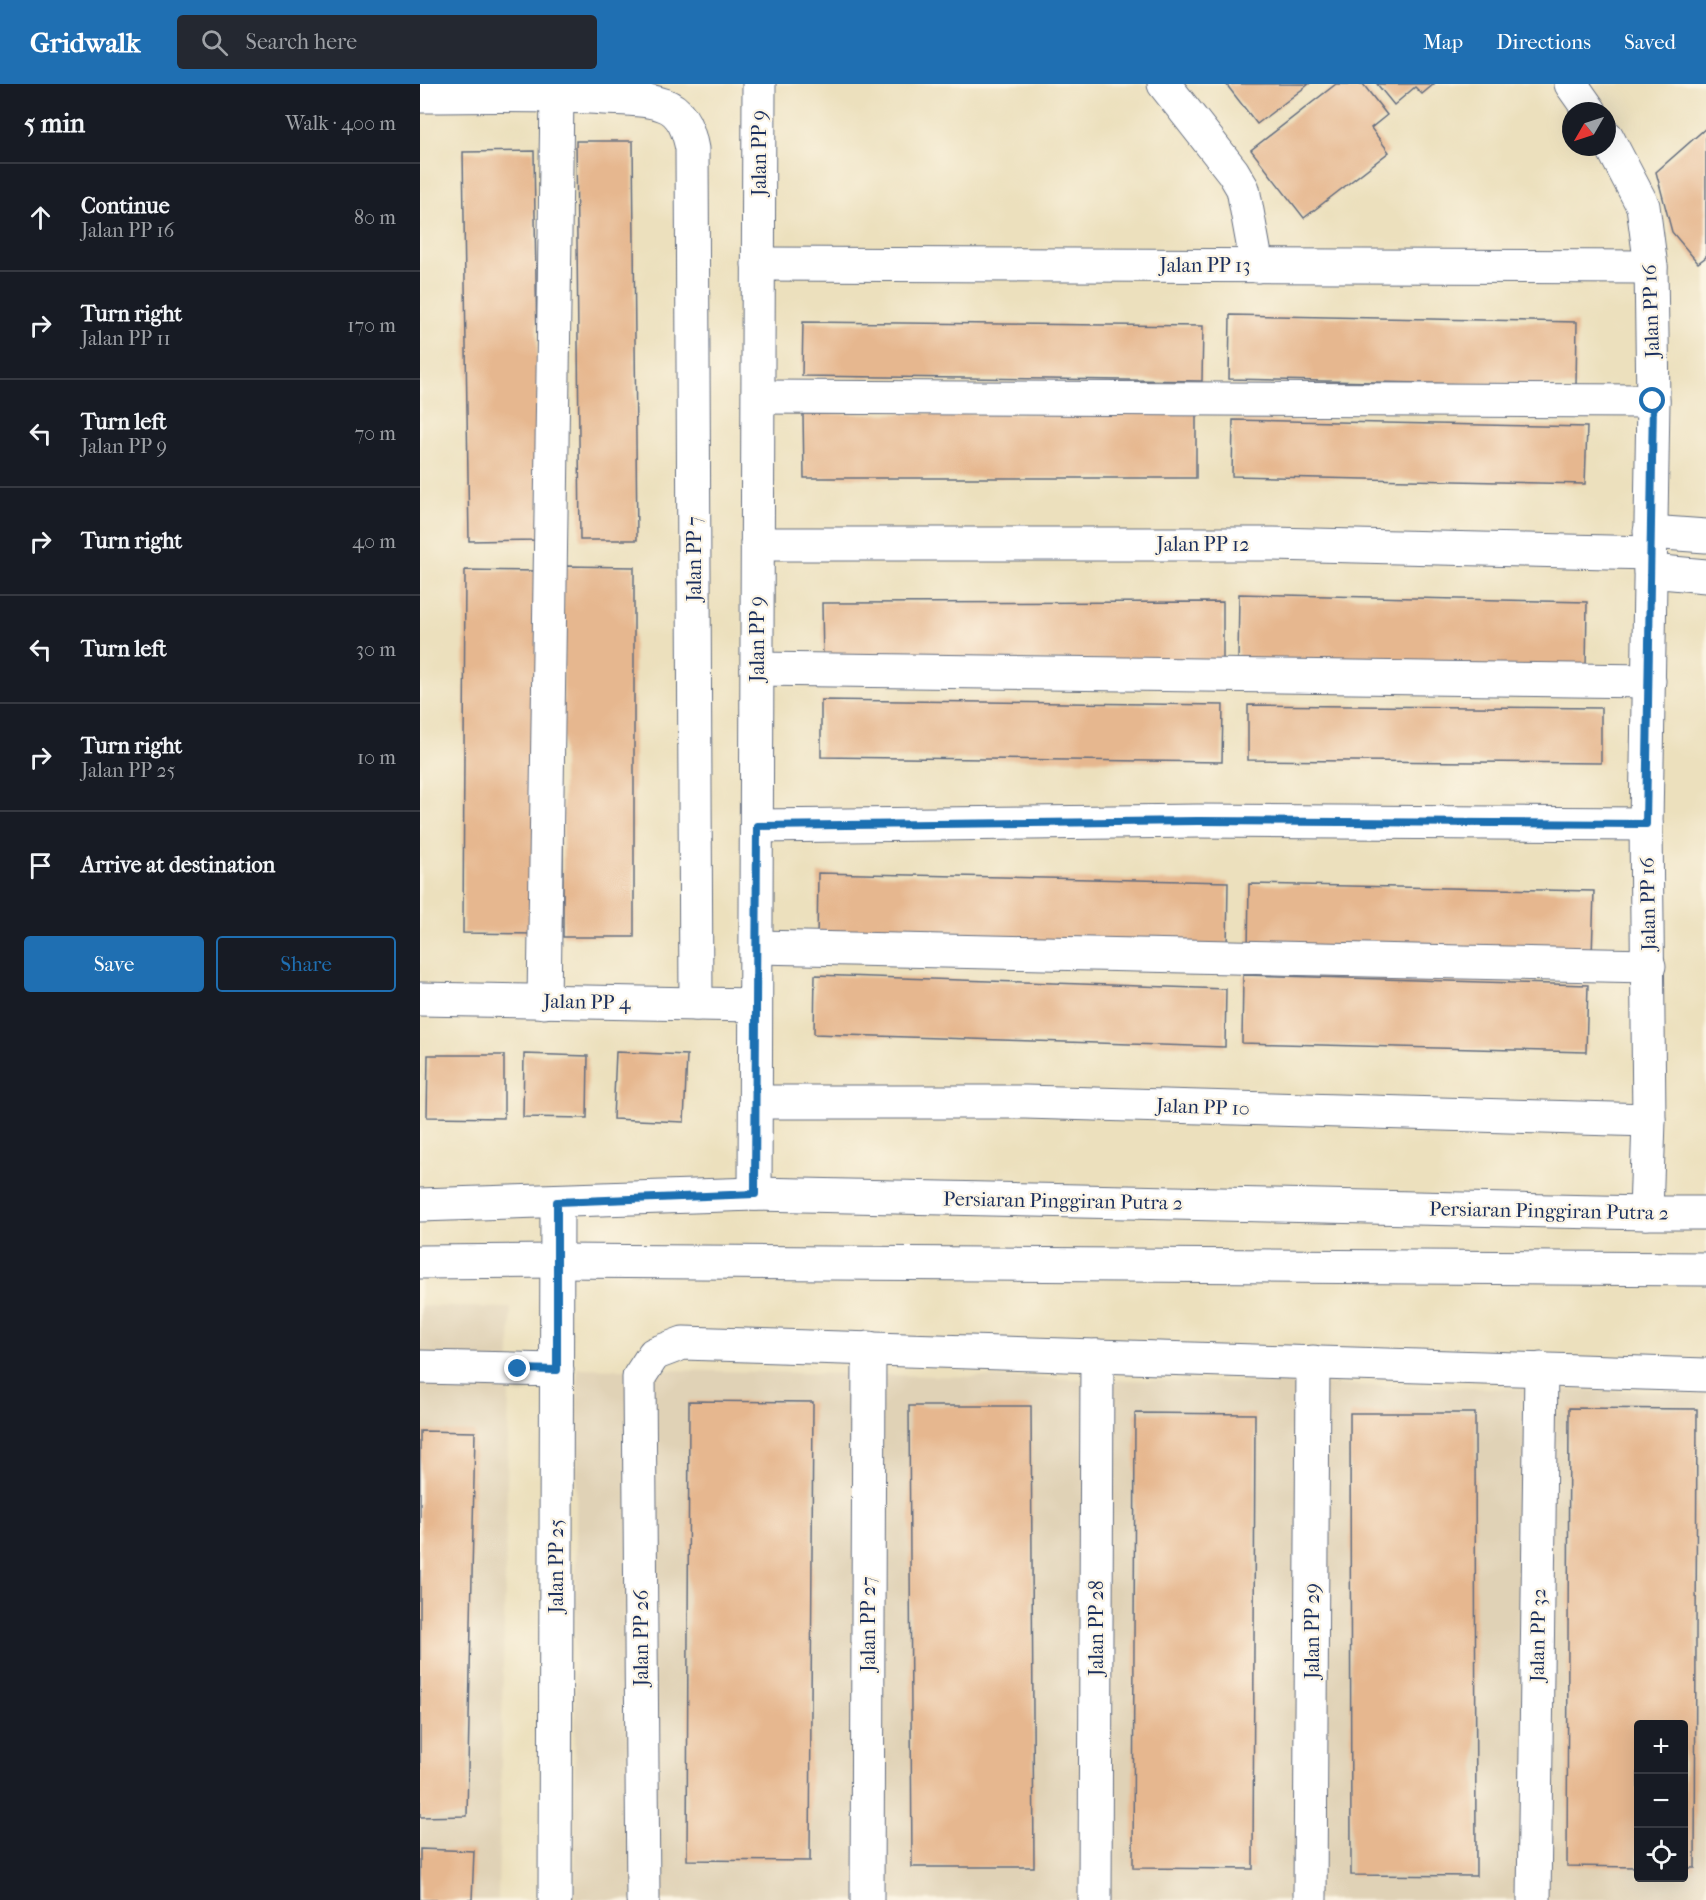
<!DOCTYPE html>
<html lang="en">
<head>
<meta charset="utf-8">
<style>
	:root { --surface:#171b24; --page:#242831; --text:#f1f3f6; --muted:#9ea1a6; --line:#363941; --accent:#1f6fb2 }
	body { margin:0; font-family:"IM FELL French Canon",serif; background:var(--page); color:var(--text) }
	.controls { position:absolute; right:18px; bottom:18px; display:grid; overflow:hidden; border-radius:6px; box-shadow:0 6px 24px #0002 }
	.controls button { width:54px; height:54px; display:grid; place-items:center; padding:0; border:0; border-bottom:2px solid var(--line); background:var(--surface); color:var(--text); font:30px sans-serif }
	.compass { position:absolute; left:1142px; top:18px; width:54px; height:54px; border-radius:50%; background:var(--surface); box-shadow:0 6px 24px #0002; rotate:231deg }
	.stop { position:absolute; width:18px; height:18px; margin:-14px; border:4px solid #1f6fb2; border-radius:50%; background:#fff }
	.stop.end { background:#1f6fb2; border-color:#fff; box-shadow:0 2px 6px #0008 }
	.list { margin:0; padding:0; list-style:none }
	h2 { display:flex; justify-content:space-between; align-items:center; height:78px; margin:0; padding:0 24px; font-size:26px }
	h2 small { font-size:20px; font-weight:400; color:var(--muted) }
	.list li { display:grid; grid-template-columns:39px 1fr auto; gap:18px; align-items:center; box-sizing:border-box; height:108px; padding:0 24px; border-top:2px solid var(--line) }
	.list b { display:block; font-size:22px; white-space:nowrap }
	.list p { margin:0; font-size:20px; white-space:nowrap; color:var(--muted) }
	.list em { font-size:20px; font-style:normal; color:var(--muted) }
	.actions { display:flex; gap:12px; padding:18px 24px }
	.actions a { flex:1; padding:14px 0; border:2px solid var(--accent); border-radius:6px; text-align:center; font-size:21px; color:var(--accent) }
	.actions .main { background:var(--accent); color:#fff }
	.icon { flex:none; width:33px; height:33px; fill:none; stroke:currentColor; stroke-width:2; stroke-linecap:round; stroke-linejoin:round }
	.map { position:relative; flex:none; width:1286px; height:1816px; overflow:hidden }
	header { display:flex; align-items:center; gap:36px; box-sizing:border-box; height:84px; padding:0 30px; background:var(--accent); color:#fff }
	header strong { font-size:28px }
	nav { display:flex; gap:33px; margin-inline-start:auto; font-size:21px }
	.search { width:420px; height:54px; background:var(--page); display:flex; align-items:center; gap:15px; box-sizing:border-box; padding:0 21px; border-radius:6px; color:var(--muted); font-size:22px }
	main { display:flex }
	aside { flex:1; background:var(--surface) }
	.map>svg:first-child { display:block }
	.built { fill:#e0d2b6; fill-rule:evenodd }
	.building { fill:#e6b78f }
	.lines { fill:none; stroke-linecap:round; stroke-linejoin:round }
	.minor-casing { stroke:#646d7f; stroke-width:35 }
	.minor { stroke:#fff; stroke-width:33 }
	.route { stroke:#1f6fb2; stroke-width:8 }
	.labels { text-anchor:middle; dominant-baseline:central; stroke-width:4.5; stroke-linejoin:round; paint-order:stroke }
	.street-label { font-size:20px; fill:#1b2f5e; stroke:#fcf5e5 }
</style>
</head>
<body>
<header>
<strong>Gridwalk</strong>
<div class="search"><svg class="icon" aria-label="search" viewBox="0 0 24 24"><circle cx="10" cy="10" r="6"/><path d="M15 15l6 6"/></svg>Search here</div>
<nav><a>Map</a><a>Directions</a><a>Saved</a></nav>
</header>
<main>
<aside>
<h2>5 min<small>Walk · 400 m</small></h2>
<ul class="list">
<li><svg class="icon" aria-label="ahead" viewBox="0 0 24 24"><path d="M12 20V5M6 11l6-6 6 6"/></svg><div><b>Continue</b><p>Jalan PP 16</p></div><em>80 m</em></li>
<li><svg class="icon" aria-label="right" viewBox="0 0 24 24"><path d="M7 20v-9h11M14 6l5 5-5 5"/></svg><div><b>Turn right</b><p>Jalan PP 11</p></div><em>170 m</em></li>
<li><svg class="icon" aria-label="left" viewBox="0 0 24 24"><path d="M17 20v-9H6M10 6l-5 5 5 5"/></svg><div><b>Turn left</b><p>Jalan PP 9</p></div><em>70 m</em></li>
<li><svg class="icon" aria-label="right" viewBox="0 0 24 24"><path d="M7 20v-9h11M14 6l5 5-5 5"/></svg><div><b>Turn right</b></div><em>40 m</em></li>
<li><svg class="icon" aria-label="left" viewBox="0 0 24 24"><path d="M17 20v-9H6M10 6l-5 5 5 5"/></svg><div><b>Turn left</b></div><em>30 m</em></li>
<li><svg class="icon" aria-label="right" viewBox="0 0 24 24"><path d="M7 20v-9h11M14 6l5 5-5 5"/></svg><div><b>Turn right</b><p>Jalan PP 25</p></div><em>10 m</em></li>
<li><svg class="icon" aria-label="arrive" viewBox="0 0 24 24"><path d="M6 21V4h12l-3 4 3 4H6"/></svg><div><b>Arrive at destination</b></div></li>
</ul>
<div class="actions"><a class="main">Save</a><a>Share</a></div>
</aside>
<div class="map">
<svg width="1286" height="1816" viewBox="0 0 1286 1816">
	<rect width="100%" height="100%" fill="#fcf5e5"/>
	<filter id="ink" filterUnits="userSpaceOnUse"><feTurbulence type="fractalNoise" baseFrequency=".0167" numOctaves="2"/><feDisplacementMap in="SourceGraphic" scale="12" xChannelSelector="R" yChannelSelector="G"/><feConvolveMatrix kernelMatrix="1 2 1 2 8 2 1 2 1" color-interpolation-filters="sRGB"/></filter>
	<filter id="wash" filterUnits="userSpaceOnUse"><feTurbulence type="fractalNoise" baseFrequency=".008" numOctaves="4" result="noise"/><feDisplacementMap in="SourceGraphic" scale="24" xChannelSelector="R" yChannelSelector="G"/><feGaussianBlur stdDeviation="1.35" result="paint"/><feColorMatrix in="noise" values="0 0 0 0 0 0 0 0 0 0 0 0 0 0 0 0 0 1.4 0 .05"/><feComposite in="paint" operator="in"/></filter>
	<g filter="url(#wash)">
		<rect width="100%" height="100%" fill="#ece0bd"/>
		<g class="built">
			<polygon points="0,1222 91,1224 78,1816 0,1816"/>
			<path d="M157 1284 1286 1309V1816H154ZM1218 1640H1264V1794H1218Z"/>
		</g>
		<g id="blocks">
			<g class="building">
				<polygon points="806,0 889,0 837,40"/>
				<polygon points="916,0 943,0 967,31 951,44 969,68 884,134 831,66"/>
				<polygon points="957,0 1014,0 1002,10 995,3 974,21"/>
				<polygon points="1286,44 1286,173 1278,179 1252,148 1236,88"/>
				<polygon points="156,57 213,57 217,456 160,456"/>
				<polygon points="114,67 120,456 49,457 43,68"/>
				<polygon points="810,231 1157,238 1156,302 809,295"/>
				<polygon points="383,238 783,242 782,297 382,292"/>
				<polygon points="776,329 776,394 384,394 383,330"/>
				<polygon points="813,336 1167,343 1165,400 812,392"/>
				<polygon points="143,482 214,483 214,853 143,853"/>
				<polygon points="45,486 118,487 116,850 43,849"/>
				<polygon points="819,510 1167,518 1166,585 818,577"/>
				<polygon points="803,518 803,576 403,578 402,519"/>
				<polygon points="401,616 803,621 802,678 401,673"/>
				<polygon points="828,621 1181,624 1181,679 828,676"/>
				<polygon points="398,789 808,798 807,866 397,858"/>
				<polygon points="829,800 1174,807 1172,873 828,866"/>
				<polygon points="395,891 806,905 805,963 394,950"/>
				<polygon points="823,891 1168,901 1166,968 822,959"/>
				<polygon points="196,968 267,971 264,1038 193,1035"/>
				<polygon points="104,970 168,972 167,1034 103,1033"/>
				<polygon points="8,971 84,971 84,1034 7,1033"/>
				<polygon points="269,1317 393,1318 390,1777 267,1776"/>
				<polygon points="489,1322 611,1322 614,1783 492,1783"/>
				<polygon points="1149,1324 1277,1325 1275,1784 1264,1784 1264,1640 1218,1641 1218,1783 1147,1782"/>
				<polygon points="715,1329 835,1330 833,1785 713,1784"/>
				<polygon points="930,1329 1055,1329 1056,1792 931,1791"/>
				<polygon points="0,1347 55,1348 47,1732 0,1733"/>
				<polygon points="0,1765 54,1767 52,1816 0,1816"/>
			</g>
		</g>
	</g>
	<g filter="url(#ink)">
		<use href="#blocks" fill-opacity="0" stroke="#646d7f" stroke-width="1.5"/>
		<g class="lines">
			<defs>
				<g id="minor">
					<polyline points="744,0 813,88 823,105 837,182"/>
					<polyline points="1151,0 1170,27"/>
					<path d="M0 12C62 12 123 10 184 14 203 15 226 14 244 21 262 27 269 48 272 65L276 920"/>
					<polyline points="1187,53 1223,122 1231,183 1233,317 1226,740 1229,1036 1226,1129"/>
					<polyline points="338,180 1231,183"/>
					<polyline points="339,313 1233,317"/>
					<polyline points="1230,448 1286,452"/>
					<polyline points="337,460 853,460 1230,469"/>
					<polyline points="1230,487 1286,492"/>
					<polyline points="337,585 1229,597"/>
					<polyline points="337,742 778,737 1226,740"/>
					<polyline points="338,863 1229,882"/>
					<polyline points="0,915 335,921"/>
					<polyline points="124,918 137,11"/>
					<polyline points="336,1018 605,1018 1229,1036"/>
					<polyline points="335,1110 339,0"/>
					<polyline points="0,1121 335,1110 1226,1129 1286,1129"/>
					<polyline points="0,1178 137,1177 1286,1185"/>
					<polyline points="0,1283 137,1286"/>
					<polyline points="135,1816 137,1117"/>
					<polyline points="223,1816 219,1293 234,1270 263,1259 1286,1291"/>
					<polyline points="447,1816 449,1264"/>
					<polyline points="675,1816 677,1272"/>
					<polyline points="890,1816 893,1278"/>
					<polyline points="1114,1816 1121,1285"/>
				</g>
			</defs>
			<use href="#minor" class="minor-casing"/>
			<use href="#minor" class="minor"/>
		</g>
	</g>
	<g class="lines" filter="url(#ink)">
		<polyline class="route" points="98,1285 137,1286 137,1118 335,1110 337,742 778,737 1226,740 1233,317"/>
	</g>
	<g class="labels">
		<g class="street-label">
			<text transform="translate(339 69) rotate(-90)">Jalan PP 9</text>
			<text x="785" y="181">Jalan PP 13</text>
			<text transform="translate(1231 227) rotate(-92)">Jalan PP 16</text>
			<text x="783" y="460">Jalan PP 12</text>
			<text transform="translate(274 475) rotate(-90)">Jalan PP 7</text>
			<text transform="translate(337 555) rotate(-90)">Jalan PP 9</text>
			<text transform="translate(1228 820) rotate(-91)">Jalan PP 16</text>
			<text transform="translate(167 918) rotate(1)">Jalan PP 4</text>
			<text transform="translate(783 1023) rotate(2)">Jalan PP 10</text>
			<text transform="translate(643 1117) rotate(1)">Persiaran Pinggiran Putra 2</text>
			<text transform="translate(1129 1127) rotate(1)">Persiaran Pinggiran Putra 2</text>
			<text transform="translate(136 1482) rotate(-90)">Jalan PP 25</text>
			<text transform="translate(448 1540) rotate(-90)">Jalan PP 27</text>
			<text transform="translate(676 1544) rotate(-90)">Jalan PP 28</text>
			<text transform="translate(892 1547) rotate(-90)">Jalan PP 29</text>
			<text transform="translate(1118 1551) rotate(-89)">Jalan PP 32</text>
			<text transform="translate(221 1554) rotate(-90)">Jalan PP 26</text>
		</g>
	</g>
</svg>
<div class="controls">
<button>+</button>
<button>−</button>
<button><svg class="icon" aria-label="locate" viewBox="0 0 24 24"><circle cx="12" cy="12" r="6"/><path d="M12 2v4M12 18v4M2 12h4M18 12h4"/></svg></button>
</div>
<svg class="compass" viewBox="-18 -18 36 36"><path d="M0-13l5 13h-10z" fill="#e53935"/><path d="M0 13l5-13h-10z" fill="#9ea1a6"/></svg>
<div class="stop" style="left:1233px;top:317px"></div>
<div class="stop end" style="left:98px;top:1285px"></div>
</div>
</main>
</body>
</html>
